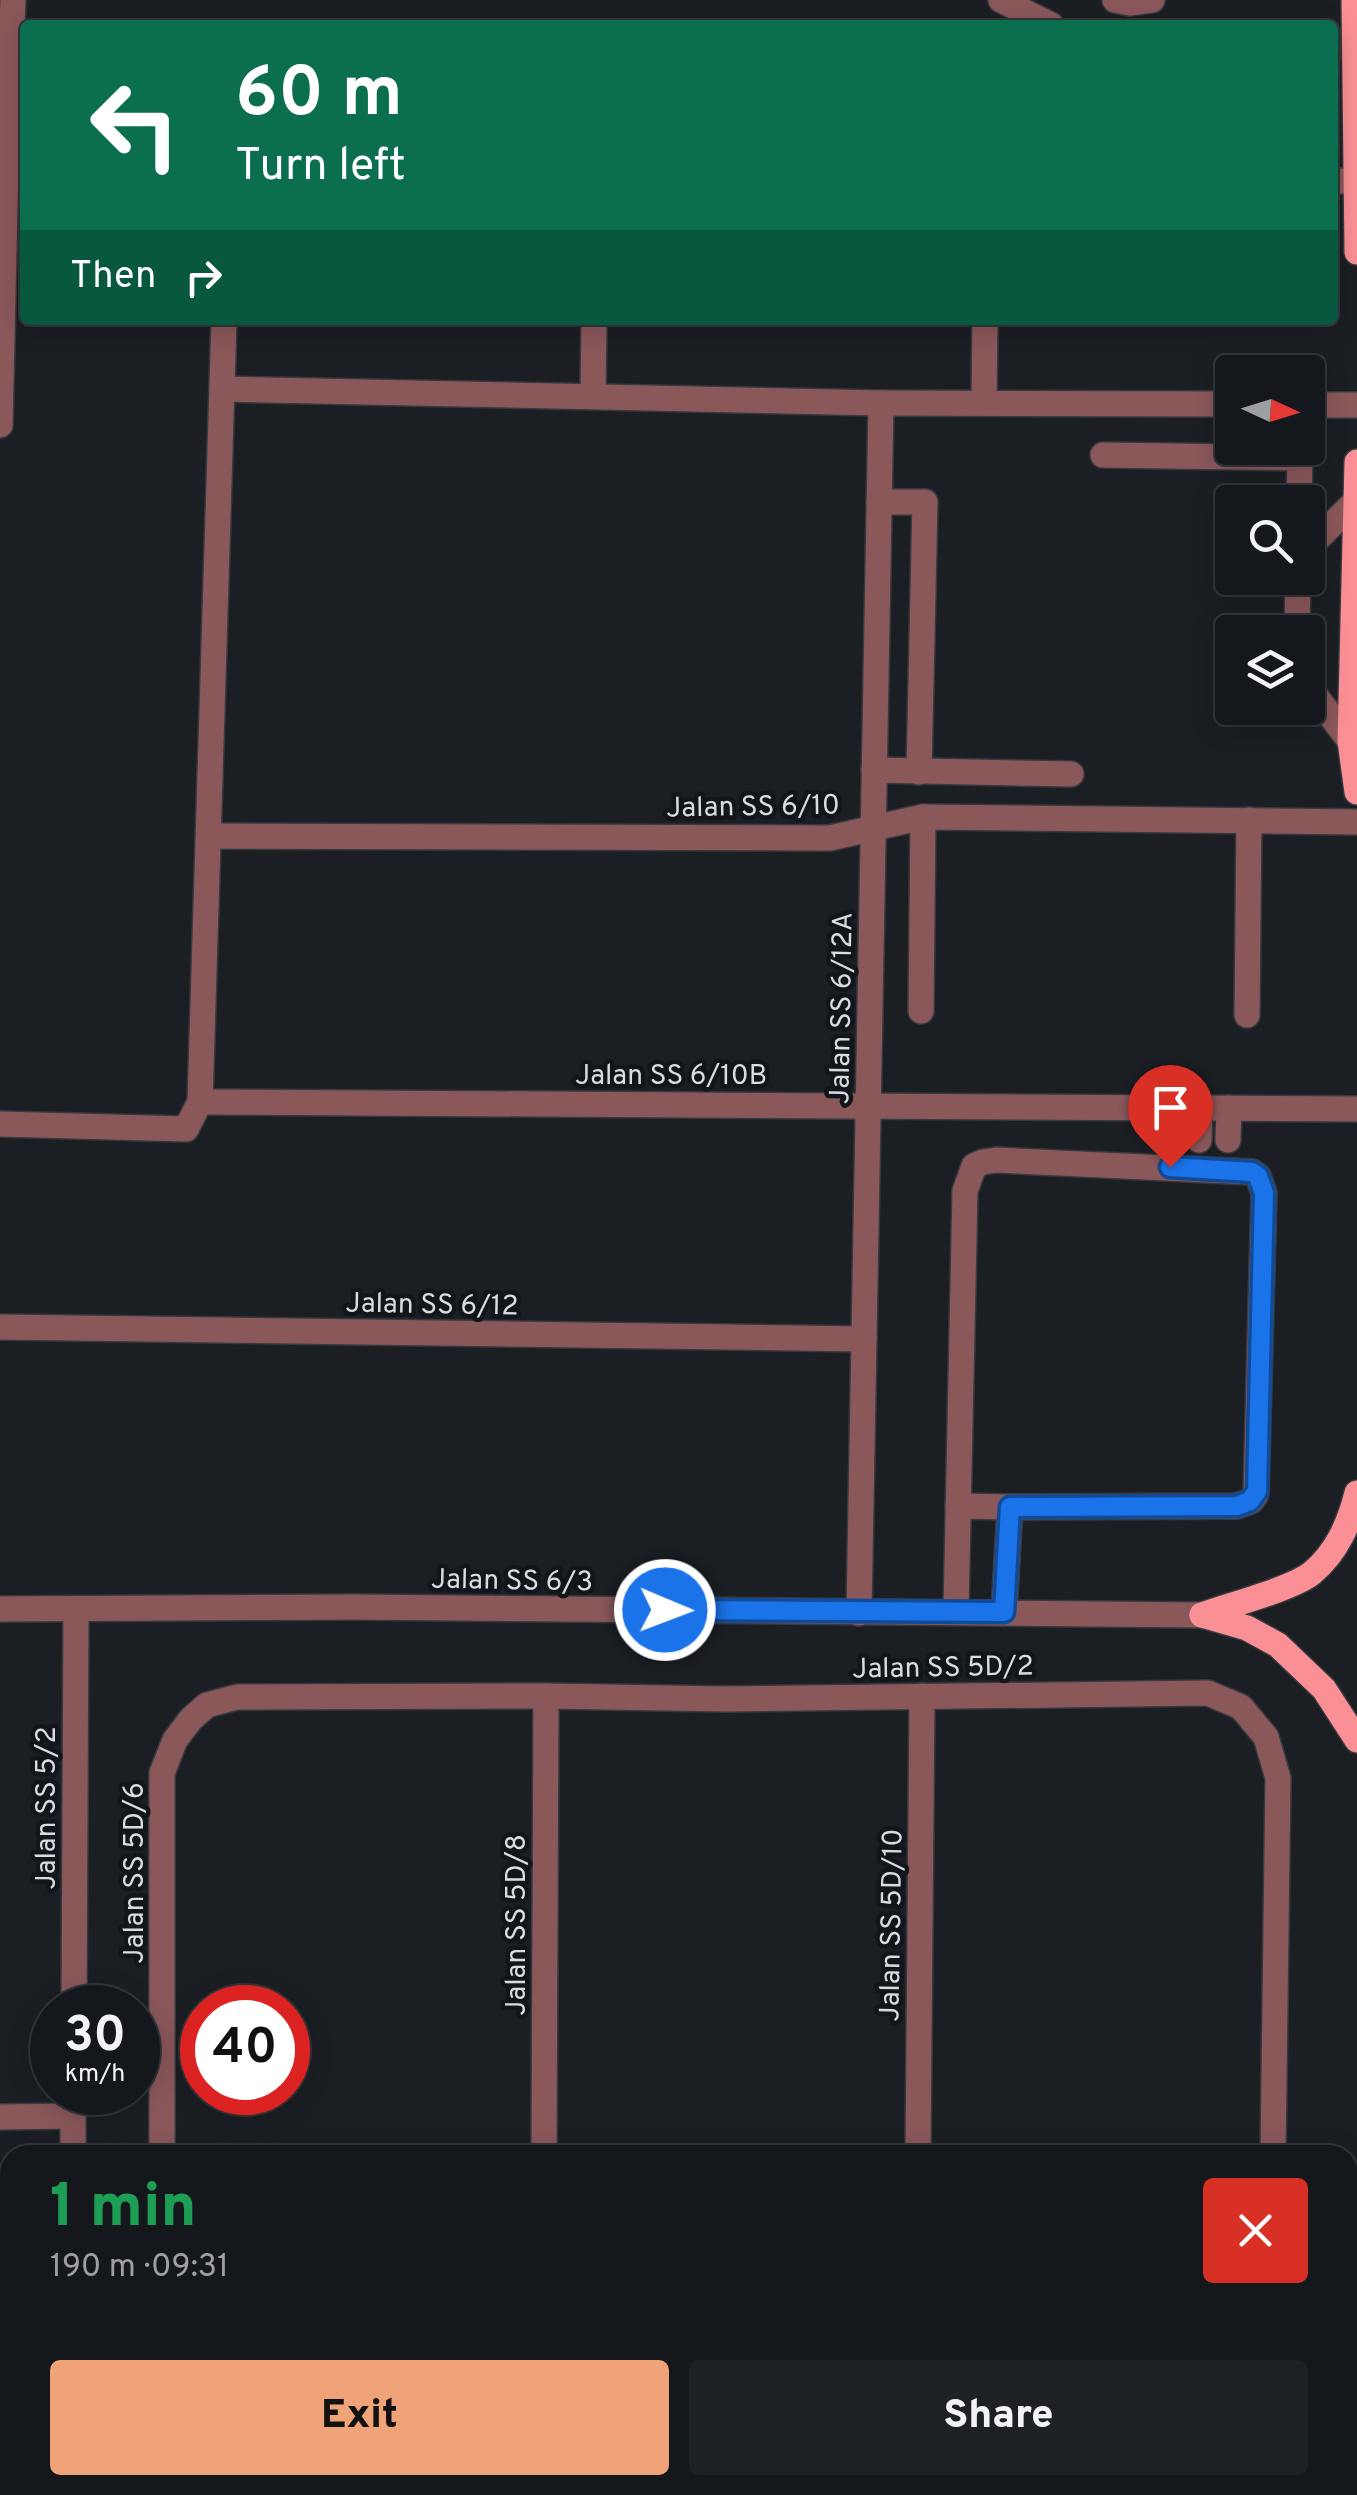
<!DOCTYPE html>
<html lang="en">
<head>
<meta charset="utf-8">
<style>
	:root { --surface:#14171b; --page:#1d2024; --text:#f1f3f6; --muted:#9d9fa3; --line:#33363a; --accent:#f0a278 }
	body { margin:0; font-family:Overpass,sans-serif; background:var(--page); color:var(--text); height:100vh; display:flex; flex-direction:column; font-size:38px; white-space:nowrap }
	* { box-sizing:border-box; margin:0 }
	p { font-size:32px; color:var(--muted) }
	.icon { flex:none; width:55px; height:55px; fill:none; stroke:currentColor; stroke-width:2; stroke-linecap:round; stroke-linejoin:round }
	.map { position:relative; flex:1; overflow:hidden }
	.sheet { position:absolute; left:0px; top:2145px; width:1358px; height:350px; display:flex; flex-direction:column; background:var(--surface); border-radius:30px 30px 0 0; box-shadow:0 5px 25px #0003,0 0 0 2px var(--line) }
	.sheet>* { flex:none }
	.top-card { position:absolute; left:20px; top:20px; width:1318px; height:305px; border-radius:10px; box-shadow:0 5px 25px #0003,0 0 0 2px var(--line); background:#0b6e4f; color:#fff; overflow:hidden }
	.needle { width:65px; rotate:94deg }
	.fabs { position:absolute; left:1215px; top:355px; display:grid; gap:20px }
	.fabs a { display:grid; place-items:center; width:110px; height:110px; border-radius:10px; background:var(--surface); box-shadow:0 5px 25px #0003,0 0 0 2px var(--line); font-size:50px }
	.speed { position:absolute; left:30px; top:1985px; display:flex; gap:20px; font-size:50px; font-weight:700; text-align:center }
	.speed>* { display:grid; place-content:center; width:130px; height:130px; border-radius:50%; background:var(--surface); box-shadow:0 5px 25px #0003,0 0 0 2px var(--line); line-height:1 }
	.speed small { font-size:25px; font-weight:400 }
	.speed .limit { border:15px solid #d22; background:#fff; color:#111 }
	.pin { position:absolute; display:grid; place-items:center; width:85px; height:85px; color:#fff; margin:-102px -42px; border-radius:50% 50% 50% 0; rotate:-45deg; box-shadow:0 0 10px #0007 }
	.pin .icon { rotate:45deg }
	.me { position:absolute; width:110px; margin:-55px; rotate:91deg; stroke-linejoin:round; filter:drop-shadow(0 0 8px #0008) }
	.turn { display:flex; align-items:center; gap:35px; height:210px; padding:0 50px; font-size:45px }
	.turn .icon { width:130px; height:130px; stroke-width:2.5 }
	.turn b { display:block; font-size:70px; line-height:85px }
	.then { display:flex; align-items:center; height:95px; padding:0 50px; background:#0003; gap:20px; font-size:38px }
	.round { display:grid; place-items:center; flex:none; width:105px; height:105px; border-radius:10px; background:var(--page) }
	.head { display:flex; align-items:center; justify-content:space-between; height:170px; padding:0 50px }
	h1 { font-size:60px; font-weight:800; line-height:75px; color:#1e9e55 }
	.primary-button { display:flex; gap:20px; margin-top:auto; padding:20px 50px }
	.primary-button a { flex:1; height:115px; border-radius:10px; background:var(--accent); color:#111; font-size:40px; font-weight:800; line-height:115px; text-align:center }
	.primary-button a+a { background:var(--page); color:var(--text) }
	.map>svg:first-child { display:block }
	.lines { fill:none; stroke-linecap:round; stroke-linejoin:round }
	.minor-tunnel { stroke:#383b40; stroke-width:25; stroke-dasharray:25 12; stroke-linecap:butt }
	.minor-casing { stroke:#36393e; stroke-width:28 }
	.major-casing { stroke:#36393e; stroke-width:28 }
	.minor { stroke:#8b585a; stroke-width:25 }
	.major { stroke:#fa9095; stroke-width:25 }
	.route-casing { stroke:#114b97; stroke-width:25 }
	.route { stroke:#1a73e8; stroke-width:18 }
	.labels { text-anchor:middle; stroke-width:9; stroke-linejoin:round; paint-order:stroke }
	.street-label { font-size:28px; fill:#d9dcdf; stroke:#12161b }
</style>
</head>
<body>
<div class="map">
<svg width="1357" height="2495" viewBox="0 0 1357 2495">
	<rect width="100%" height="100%" fill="#1b1f24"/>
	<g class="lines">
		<path class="minor-tunnel" d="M1332,51L1357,30"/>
		<defs>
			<g id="minor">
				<path d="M1001,0L1051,25"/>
				<path d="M1115,0L1130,3L1152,0"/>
				<path d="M1332,181H1356"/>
				<path d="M222,389L881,403L1232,404"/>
				<path d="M593,396L594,320"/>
				<path d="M984,403L985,320"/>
				<path d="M1308,405H1357"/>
				<path d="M0,425L6,164L13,0"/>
				<path d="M1103,455L1300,458L1299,502"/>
				<path d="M879,502H925L919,772"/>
				<path d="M1308,548L1356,501"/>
				<path d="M1297,632L1298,578"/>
				<path d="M1308,686L1350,741"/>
				<path d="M874,770L1071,774"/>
				<path d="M209,836L830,838L923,817L1357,822"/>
				<path d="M921,1011L923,817"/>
				<path d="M1247,1015L1249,820"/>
				<path d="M200,1102L1357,1109"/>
				<path d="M0,1124L186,1129L200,1102L224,320"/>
				<path d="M1199,1140L1200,1108"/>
				<path d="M1228,1140L1229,1108"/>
				<path d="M0,1327L864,1339"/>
				<path d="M958,1506L1010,1507"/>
				<path d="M0,1609L355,1607L1202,1615"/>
				<path d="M956,1612L965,1191L974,1166L983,1162L996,1160L1252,1172L1258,1176L1264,1193L1256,1494L1251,1501L1237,1506L1010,1507L1004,1612"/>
				<path d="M859,1613L881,403"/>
				<path d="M74,2008L76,1609"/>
				<path d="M0,2117L73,2116"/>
				<path d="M73,2155V2092"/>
				<path d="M162,2155V1773L175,1740L191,1719L207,1705L237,1697L546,1696L726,1699L1208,1693L1241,1707L1266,1737L1278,1778L1273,2155"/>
				<path d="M544,2155L546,1696"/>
				<path d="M918,2155L922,1696"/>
				<path d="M0,2450H10"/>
				<path d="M71,2495V2485"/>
				<path d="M163,2495V2485"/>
				<path d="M542,2495V2485"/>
				<path d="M914,2495V2485"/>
				<path d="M1268,2495V2485"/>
			</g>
			<g id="major">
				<path d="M1354,0L1357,252"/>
				<path d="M1357,462L1350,741L1357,792"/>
				<path d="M1202,1615C1229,1605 1292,1589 1312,1573C1337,1552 1349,1524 1357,1493"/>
				<path d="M1202,1615L1247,1628L1278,1645L1324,1689L1357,1740"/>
			</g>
		</defs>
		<use href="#minor" class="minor-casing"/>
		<use href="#major" class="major-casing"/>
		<use href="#minor" class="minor"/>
		<use href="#major" class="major"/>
	</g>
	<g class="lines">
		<defs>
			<path id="route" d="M665,1610L1004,1612L1010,1507L1237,1506L1250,1501L1257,1491L1264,1193L1258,1176L1252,1172L1170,1167"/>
		</defs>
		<use href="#route" class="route-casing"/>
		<use href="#route" class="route"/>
	</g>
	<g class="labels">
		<g class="street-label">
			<text transform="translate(753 805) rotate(-1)" y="10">Jalan SS 6/10</text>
			<text transform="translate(840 1008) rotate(-89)" y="10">Jalan SS 6/12A</text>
			<text x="671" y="1084">Jalan SS 6/10B</text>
			<text transform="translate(432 1303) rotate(1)" y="10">Jalan SS 6/12</text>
			<text transform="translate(512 1579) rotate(1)" y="10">Jalan SS 6/3</text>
			<text transform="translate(943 1666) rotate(-1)" y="10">Jalan SS 5D/2</text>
			<text transform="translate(45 1808) rotate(-90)" y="10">Jalan SS 5/2</text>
			<text transform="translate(133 1873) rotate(-90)" y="10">Jalan SS 5D/6</text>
			<text transform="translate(515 1925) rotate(-90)" y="10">Jalan SS 5D/8</text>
			<text transform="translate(890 1925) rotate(-89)" y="10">Jalan SS 5D/10</text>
		</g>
	</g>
</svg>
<div class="fabs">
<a><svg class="needle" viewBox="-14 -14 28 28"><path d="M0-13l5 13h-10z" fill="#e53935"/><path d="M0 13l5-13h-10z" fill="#9d9fa3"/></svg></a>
<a><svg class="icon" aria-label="search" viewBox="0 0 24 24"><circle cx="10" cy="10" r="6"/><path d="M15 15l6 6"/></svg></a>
<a><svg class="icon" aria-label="layers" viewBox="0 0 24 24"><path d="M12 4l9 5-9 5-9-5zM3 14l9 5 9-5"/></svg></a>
</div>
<div class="speed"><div>30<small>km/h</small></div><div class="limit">40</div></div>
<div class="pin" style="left:1170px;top:1167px;background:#d93025"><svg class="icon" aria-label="arrive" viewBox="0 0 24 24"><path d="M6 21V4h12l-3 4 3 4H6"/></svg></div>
<svg class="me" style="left:665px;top:1610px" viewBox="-20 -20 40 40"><circle r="17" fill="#1a73e8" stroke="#fff" stroke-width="3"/><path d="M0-11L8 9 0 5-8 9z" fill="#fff"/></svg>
<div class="top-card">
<div class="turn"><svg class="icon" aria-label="left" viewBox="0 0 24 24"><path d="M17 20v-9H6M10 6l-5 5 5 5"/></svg><div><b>60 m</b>Turn left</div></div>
<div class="then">Then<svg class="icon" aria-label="right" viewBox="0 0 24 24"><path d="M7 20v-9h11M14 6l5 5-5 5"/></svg></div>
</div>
<section class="sheet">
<div class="head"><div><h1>1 min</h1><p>190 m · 09:31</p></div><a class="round" style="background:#d93025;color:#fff"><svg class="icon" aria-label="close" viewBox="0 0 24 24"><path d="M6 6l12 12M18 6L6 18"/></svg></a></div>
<div class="primary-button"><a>Exit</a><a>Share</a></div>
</section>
</div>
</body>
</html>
